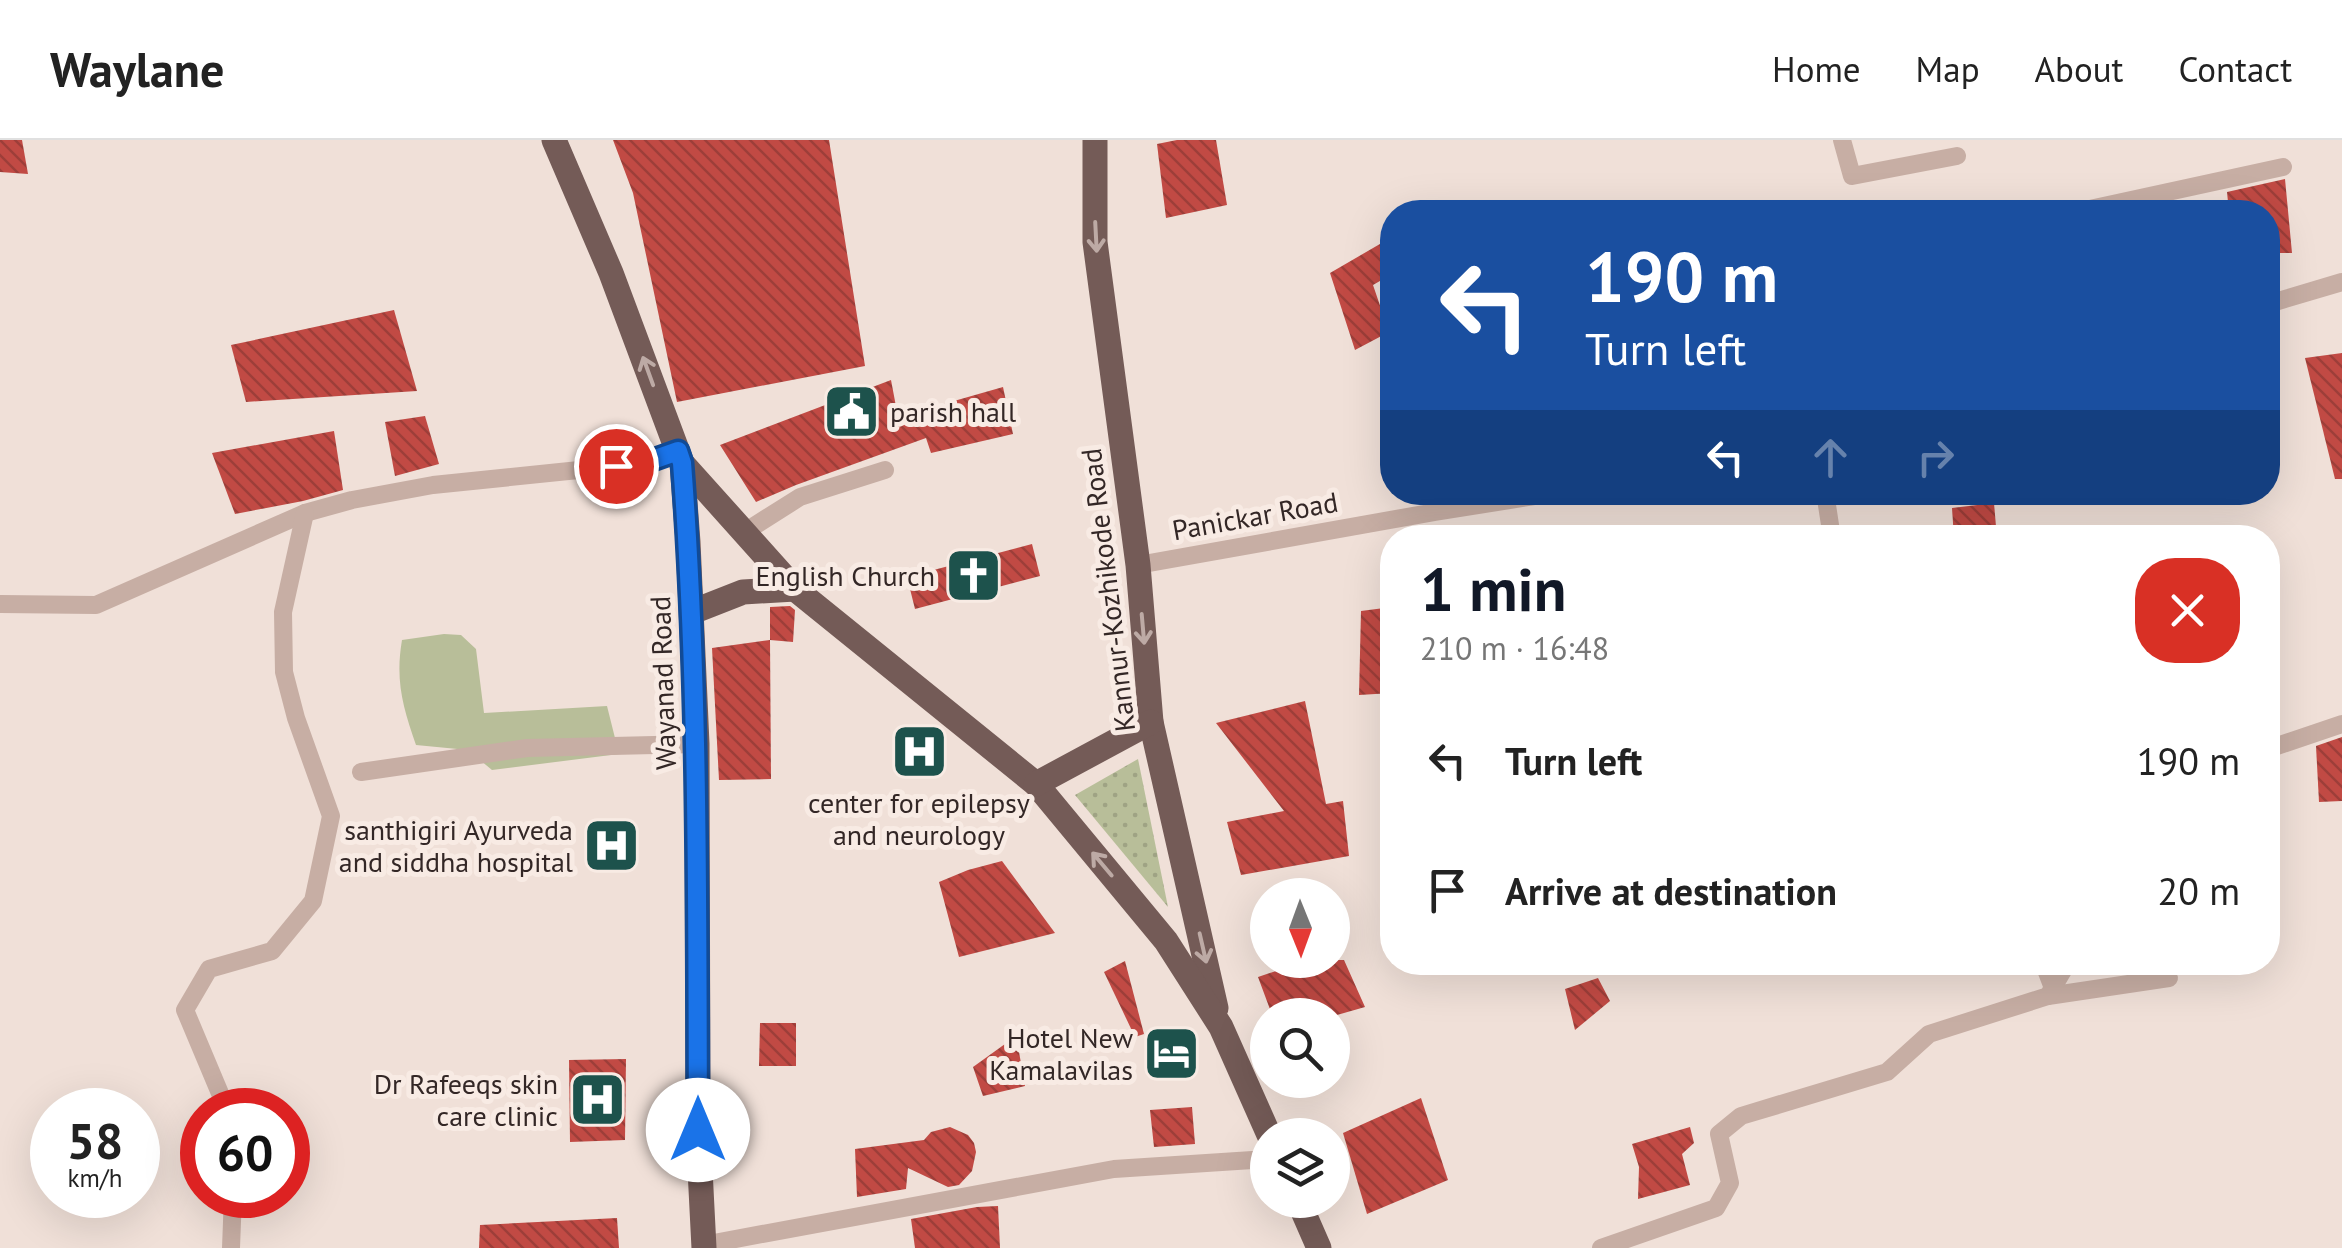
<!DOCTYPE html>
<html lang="en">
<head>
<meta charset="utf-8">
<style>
	:root { --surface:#fff; --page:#f6f6f6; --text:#222; --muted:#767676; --line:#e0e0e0; --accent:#111827 }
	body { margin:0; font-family:"PT Sans",sans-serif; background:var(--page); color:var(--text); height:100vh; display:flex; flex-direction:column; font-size:38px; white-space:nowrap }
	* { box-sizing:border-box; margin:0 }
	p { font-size:32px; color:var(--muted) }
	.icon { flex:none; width:55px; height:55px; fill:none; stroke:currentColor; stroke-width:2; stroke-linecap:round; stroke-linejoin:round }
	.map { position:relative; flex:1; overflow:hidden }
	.details { position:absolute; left:1380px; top:385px; width:900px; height:450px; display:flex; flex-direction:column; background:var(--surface); border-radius:40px; box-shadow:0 10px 40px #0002 }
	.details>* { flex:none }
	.top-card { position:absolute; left:1380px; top:60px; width:900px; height:305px; border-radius:40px; box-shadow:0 10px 40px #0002; background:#1a4fa0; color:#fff; overflow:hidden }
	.needle { width:65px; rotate:179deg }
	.buttons { position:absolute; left:1250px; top:738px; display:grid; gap:20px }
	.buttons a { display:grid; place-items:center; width:100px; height:100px; border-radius:50%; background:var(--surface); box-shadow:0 10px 40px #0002; font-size:50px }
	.speed { position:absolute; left:30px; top:948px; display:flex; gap:20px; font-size:50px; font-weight:700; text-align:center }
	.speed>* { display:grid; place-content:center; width:130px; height:130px; border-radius:50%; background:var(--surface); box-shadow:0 10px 40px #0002; line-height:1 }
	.speed small { font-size:25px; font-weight:400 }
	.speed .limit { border:15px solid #d22; background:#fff; color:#111 }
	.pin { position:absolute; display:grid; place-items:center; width:85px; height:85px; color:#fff; margin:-42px; border:5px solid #fff; border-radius:50%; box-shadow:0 2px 10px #0007 }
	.me { position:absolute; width:110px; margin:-55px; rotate:0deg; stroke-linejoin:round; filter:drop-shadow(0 0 8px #0008) }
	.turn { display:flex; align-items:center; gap:35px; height:210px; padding:0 40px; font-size:45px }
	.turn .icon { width:130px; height:130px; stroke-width:2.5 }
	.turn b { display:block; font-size:70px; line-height:85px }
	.lanes { display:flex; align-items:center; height:95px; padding:0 40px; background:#0003; justify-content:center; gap:50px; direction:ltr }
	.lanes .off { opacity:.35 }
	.round { display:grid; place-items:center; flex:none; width:105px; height:105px; border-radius:40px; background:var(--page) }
	.summary { display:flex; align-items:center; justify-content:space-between; height:170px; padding:0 40px }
	h1 { font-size:60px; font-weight:600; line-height:75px; color:var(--accent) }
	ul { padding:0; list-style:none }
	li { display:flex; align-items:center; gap:30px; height:130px; padding:0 40px }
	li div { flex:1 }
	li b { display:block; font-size:38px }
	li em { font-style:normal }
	header { display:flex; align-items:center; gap:60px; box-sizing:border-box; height:140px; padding:0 50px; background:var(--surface); border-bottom:2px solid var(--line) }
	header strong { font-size:48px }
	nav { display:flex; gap:55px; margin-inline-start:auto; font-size:35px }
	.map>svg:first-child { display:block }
	.grass { fill:url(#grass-dots) }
	.garden { fill:#b8be99 }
	.building { fill:url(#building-back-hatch) }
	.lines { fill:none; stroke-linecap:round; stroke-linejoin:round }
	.minor { stroke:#c7aea4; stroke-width:18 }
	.primary { stroke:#745b57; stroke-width:25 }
	.oneway { stroke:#bdaaa5 }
	.route-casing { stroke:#114b97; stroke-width:25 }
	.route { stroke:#1a73e8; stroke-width:18 }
	.labels { text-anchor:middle; stroke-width:10; stroke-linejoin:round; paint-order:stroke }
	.poi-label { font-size:28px; fill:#332726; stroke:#f8ebe4; text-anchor:end }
	.street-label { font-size:28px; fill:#332726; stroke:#f8ebe4 }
</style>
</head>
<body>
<header>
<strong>Waylane</strong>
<nav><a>Home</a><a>Map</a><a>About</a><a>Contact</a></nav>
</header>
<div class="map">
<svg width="2342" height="1108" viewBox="0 0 2342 1108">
	<defs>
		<pattern id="grass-dots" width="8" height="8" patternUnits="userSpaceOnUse" patternTransform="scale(2.5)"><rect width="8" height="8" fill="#b8be99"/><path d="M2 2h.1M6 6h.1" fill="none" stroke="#9fa384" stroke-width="1.8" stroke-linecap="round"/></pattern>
		<pattern id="building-back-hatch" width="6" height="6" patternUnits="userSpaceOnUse" patternTransform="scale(2.5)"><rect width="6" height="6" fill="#c14a44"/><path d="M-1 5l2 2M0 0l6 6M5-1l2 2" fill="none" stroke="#9d3e39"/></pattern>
	</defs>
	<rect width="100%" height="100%" fill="#f0e0d8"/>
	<path class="grass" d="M1138,619L1168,767L1075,655Z"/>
	<path class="garden" d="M444,494L461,495L476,509L484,573L607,566L619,614L492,630L468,610L416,605C403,567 395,541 402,500Z"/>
	<g class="building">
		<path d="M0,0H22L28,34L0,32Z"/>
		<path d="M613,0H829L865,226L677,262L633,53Z"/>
		<path d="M1177,0H1216L1227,65L1166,78L1157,4Z"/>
		<path d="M2285,39L2292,113H2268V72H2229L2227,52Z"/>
		<path d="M1392,97V134L1373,145L1389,192L1355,210L1330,133Z"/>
		<path d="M394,170L417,251L246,262L231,205Z"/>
		<path d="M2342,213V339H2335L2305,218Z"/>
		<path d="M891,240L898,277L1003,247L1013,294L931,313L926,298L796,345L756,362L720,305Z"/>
		<path d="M425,276L439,324L395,336L385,282Z"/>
		<path d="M334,291L343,350L303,361L235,374L212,313Z"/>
		<path d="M1994,363L1997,398H1954L1952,368Z"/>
		<path d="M1032,404L1040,436L915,469L907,437Z"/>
		<path d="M790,466L795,470L793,502L770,500V467Z"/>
		<path d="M1392,467V553L1359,555L1361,471Z"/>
		<path d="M770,500L771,639L719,640L712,508Z"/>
		<path d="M1305,561L1326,664L1343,661L1349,716L1241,735L1227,682L1284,671L1216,583Z"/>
		<path d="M2342,597V661L2319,662L2316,606Z"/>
		<path d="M1002,721L1055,793L959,817L939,742L968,730Z"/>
		<path d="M1309,820H1344L1365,867L1337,875H1290L1287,868L1271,872L1258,837Z"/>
		<path d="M1125,821L1144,894L1135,897L1104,832Z"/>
		<path d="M1598,838L1610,861L1575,890L1565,849Z"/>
		<path d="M760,883H796V926H759Z"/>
		<path d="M1005,904L1019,912L1025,946L983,956L973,927Z"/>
		<path d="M626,919L625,1000L570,1002L569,920Z"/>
		<path d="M1421,958L1448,1040L1367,1074L1343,993Z"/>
		<path d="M1192,967L1195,1004L1154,1007L1150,970Z"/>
		<path d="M950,987L968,995L974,1003L976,1012L972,1031L959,1045L948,1047L908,1028L906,1049L857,1057L855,1009L924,1000L931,992Z"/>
		<path d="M1690,987L1694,1003L1682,1014L1690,1045L1638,1059L1639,1027L1632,1004Z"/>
		<path d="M998,1066L1000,1108H915L911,1079L977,1067Z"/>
		<path d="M617,1078L619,1108H479L480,1085Z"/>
	</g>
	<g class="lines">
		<g class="minor">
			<path d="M1842,0L1852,36L1957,16"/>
			<path d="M2076,72L2283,27"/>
			<path d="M2268,164L2342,142"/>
			<path d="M1825,352L1832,398"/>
			<path d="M743,393L800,357L885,330"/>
			<path d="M1138,425L1435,372L1560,352"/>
			<path d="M0,464L96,465L305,373L352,360L433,345L647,323L678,311"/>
			<path d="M2268,609L2342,584"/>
			<path d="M361,632L527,608L697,604"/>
			<path d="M2043,822L2053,848"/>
			<path d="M2048,856L2169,838"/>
			<path d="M227,970L185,870L209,829L272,811L313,761L331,676L296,578L284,532L283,472L305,373"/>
			<path d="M703,1105L1114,1029L1268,1019"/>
			<path d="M231,1108L233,1055"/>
			<path d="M1601,1108L1716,1068L1730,1043L1719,994L1741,976L1887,932L1929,894L2048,856L2068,822"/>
		</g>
		<g class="primary">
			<path d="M554,0L611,133L682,323L688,402L697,604L698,990L704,1108"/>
			<path d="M1095,0V102L1138,425L1151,582L1216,868"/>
			<path d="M682,323L795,449L1036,644L1166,801L1221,887L1269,995"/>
			<path d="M692,472L743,452L795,449"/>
			<path d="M1036,644L1151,582"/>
			<path d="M1298,1060L1319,1108"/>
		</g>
	</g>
	<defs><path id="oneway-shaft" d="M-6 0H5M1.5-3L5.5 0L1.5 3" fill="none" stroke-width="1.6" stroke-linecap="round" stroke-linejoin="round" transform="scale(2.5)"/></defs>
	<g class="oneway">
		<use href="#oneway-shaft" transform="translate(1096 97) rotate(87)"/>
		<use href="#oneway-shaft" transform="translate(648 231) rotate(-110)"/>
		<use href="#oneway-shaft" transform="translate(1143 489) rotate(85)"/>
		<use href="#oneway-shaft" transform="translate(1102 724) rotate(-130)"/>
		<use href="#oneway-shaft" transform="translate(1203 808) rotate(77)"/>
	</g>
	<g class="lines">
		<defs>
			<path id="route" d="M616,326L647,322L678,311L682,323C699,545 697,767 698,990"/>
		</defs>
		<use href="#route" class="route-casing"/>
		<use href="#route" class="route"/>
	</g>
	<defs>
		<symbol id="civic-square" viewBox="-11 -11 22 22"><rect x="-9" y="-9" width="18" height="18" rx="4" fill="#1d524c" stroke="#f8ebe4"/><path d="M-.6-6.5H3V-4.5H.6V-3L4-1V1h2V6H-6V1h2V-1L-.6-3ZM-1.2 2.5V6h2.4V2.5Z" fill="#fff"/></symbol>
		<symbol id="church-square" viewBox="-11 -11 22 22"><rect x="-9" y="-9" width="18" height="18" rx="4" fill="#1d524c" stroke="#f8ebe4"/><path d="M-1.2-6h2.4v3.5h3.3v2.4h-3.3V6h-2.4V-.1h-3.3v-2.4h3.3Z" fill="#fff"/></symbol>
		<symbol id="hospital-square" viewBox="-11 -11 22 22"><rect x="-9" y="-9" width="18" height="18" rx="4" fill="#1d524c" stroke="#f8ebe4"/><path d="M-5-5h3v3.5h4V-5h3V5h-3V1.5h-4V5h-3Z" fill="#fff"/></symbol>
		<symbol id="hotel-square" viewBox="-11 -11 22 22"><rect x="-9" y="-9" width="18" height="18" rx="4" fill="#1d524c" stroke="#f8ebe4"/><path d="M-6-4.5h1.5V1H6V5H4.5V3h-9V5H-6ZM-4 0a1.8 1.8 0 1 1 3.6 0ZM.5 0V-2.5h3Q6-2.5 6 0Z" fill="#fff"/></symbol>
	</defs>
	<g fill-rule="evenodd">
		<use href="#civic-square" x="820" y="240" width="63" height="63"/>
		<use href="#church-square" x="942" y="404" width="63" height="63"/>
		<use href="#hospital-square" x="888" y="580" width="63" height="63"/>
		<use href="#hospital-square" x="580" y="674" width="63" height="63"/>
		<use href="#hotel-square" x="1140" y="882" width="63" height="63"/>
		<use href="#hospital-square" x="566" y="928" width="63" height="63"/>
	</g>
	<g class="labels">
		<g class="poi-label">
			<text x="890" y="282" text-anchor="start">parish hall</text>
			<text x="935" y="446">English Church</text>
			<text x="919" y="673" text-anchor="middle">center for epilepsy<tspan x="919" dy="32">and neurology</tspan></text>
			<text x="573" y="700">santhigiri Ayurveda<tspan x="573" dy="32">and siddha hospital</tspan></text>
			<text x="1133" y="908">Hotel New<tspan x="1133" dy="32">Kamalavilas</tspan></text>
			<text x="558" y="954">Dr Rafeeqs skin<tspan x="558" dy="32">care clinic</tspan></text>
		</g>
		<g class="street-label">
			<text transform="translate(1255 376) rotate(-10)" y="10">Panickar Road</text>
			<text transform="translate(1108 450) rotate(-97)" y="10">Kannur-Kozhikode Road</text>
			<text transform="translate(663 543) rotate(-92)" y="10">Wayanad Road</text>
		</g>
	</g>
</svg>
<div class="buttons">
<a><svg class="needle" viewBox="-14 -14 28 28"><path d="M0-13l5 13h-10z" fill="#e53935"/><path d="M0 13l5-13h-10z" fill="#767676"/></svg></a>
<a><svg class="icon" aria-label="search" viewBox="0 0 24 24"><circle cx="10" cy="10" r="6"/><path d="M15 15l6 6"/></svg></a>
<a><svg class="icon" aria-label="layers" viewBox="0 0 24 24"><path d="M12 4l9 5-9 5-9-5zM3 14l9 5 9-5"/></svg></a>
</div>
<div class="speed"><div>58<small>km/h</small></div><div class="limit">60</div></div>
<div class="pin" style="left:616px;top:326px;background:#d93025"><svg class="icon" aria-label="arrive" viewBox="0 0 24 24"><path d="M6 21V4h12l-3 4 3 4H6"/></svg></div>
<svg class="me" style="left:698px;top:990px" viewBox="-20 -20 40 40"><circle r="19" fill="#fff"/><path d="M0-13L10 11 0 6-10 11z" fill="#1a73e8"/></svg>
<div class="top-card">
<div class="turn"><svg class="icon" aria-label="left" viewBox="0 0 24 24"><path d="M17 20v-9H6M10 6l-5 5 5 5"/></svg><div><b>190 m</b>Turn left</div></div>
<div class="lanes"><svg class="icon" aria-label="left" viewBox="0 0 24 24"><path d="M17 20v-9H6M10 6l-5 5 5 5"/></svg><svg class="icon off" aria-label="ahead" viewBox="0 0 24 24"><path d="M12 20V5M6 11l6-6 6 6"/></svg><svg class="icon off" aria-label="right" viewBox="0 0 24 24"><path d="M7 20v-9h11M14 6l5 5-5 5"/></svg></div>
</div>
<section class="details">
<div class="summary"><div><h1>1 min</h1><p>210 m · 16:48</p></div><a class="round" style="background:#d93025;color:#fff"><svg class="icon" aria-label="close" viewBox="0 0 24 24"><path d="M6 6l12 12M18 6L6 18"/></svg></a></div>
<ul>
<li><svg class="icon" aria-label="left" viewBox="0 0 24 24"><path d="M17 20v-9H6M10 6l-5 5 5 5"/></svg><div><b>Turn left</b></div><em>190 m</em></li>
<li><svg class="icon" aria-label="arrive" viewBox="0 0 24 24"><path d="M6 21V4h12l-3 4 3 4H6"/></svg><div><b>Arrive at destination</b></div><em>20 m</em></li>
</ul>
</section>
</div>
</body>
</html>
